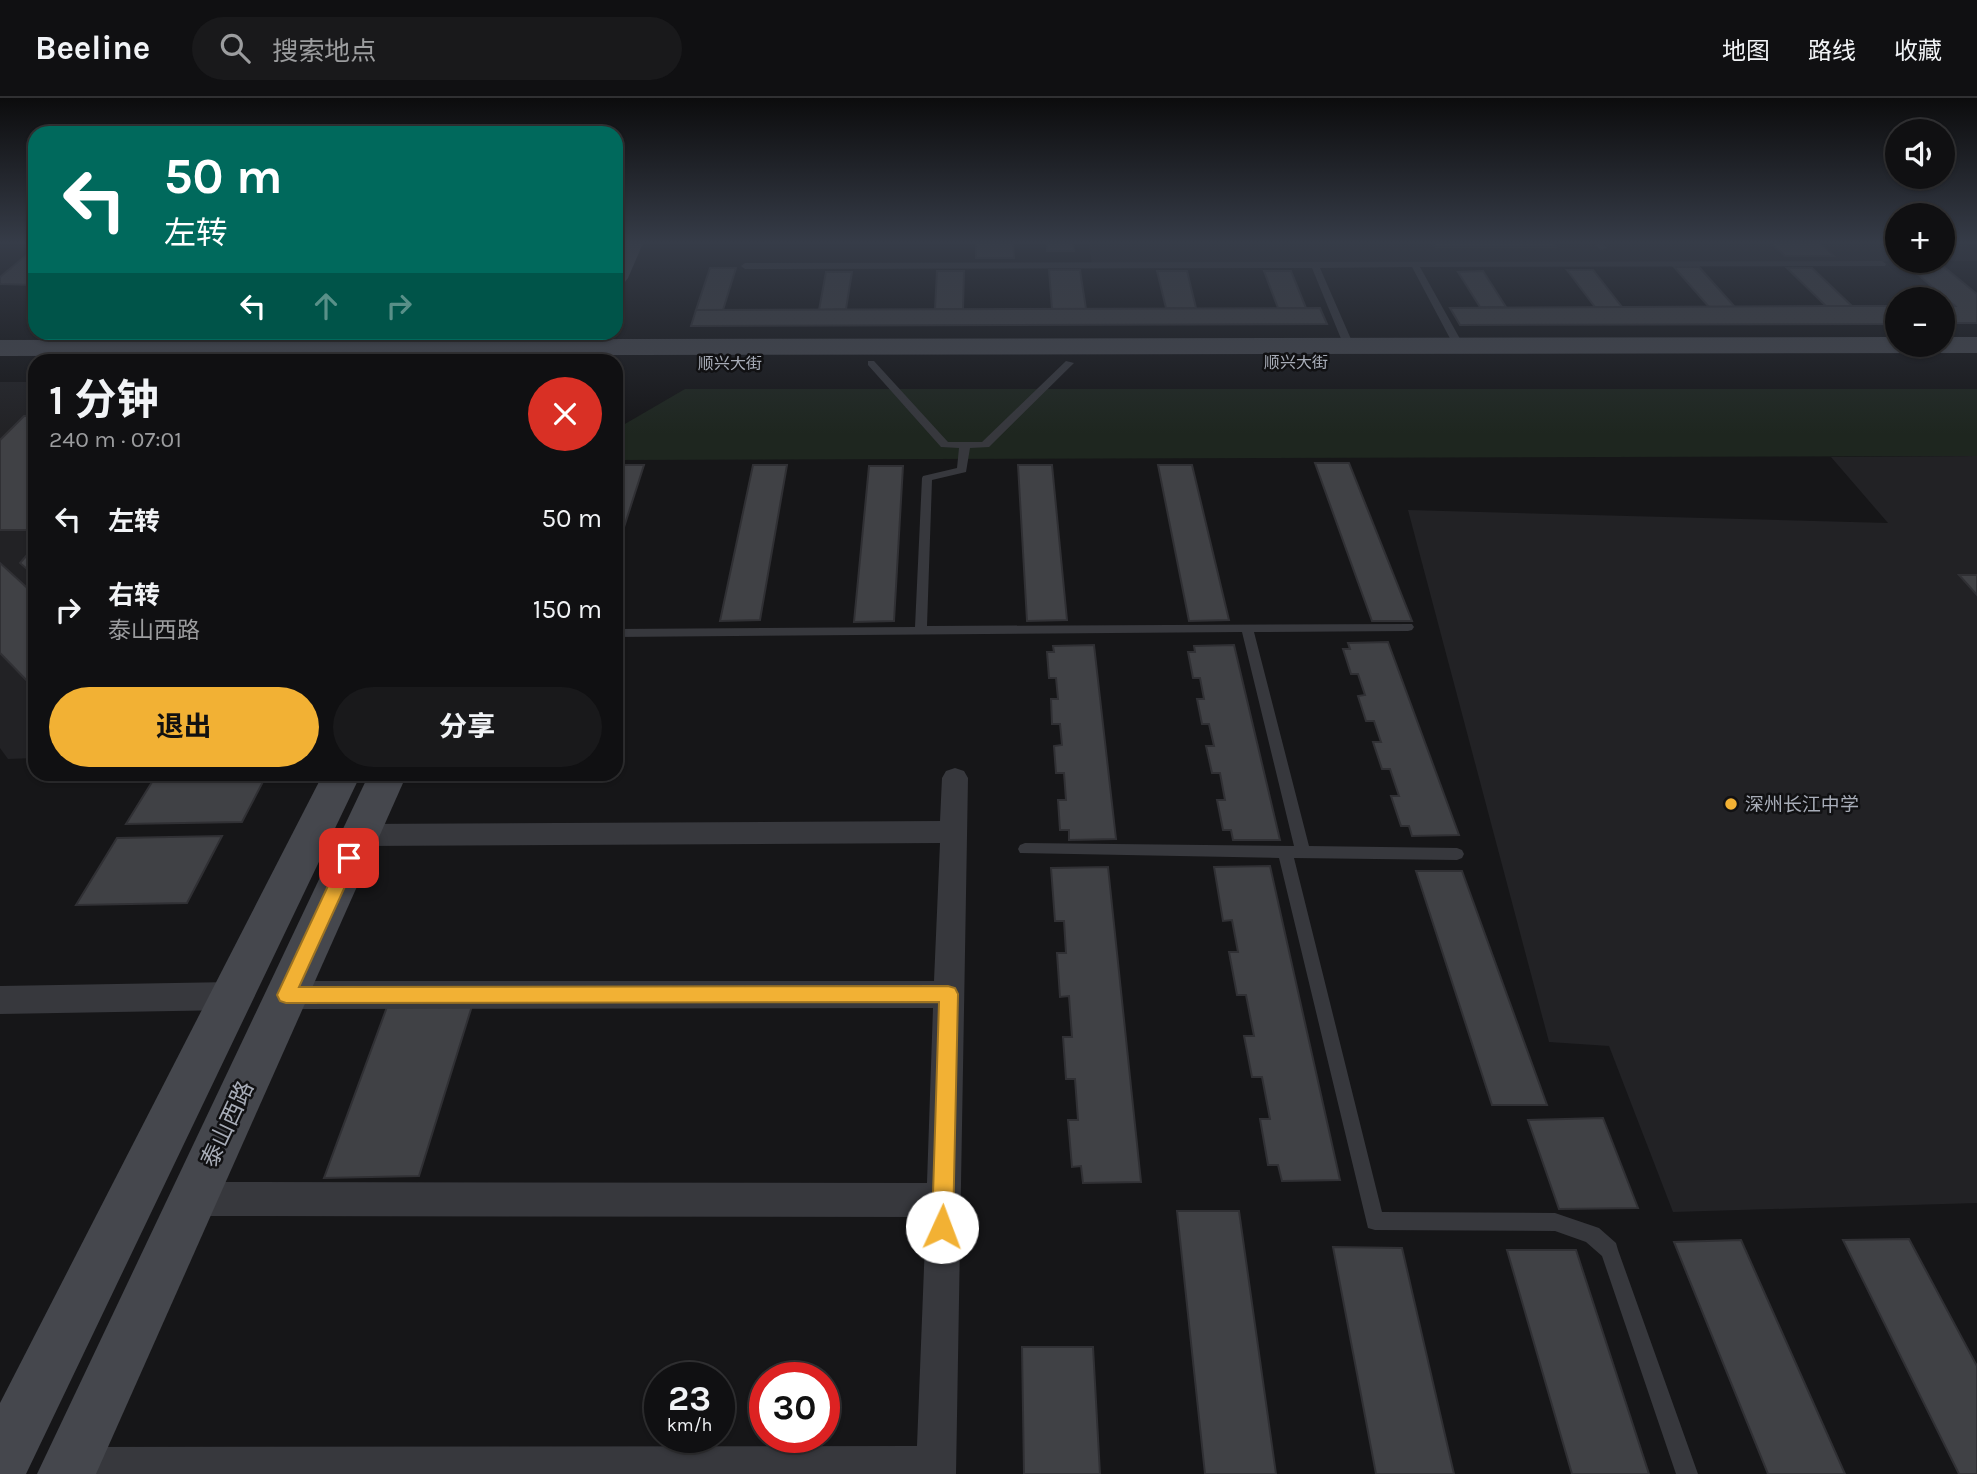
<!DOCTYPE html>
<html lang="zh">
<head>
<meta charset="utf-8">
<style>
	:root { --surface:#101012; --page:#19191b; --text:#f1f3f6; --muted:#9c9d9f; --line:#303032; --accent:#f2b134 }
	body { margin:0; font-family:Karla,"Noto Sans SC",sans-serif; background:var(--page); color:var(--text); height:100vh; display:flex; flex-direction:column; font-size:26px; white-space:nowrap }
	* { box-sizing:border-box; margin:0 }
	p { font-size:23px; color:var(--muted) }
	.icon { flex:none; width:38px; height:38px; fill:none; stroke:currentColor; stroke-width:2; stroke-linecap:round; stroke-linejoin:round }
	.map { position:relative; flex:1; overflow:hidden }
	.sheet { position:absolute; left:28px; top:256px; width:595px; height:427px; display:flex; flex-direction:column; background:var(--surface); border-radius:21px; box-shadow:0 2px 5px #0004,0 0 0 2px var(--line) }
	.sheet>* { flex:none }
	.hud { position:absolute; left:28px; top:28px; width:595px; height:214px; border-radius:21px; box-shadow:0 2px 5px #0004,0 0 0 2px var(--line); background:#00695c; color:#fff; overflow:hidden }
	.controls { position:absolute; left:1885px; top:21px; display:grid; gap:14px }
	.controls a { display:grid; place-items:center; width:70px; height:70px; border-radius:50%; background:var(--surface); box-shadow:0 2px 5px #0004,0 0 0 2px var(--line); font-size:35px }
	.speed { position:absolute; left:644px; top:1264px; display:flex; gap:14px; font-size:35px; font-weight:700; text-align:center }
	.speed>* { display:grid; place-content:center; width:91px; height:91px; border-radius:50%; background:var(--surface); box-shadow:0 2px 5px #0004,0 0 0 2px var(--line); line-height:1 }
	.speed small { font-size:18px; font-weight:400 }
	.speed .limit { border:10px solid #d22; background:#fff; color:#111 }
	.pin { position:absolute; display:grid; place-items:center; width:60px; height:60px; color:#fff; margin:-30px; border-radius:14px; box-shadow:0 4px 10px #0006 }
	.me { position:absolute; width:77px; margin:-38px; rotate:2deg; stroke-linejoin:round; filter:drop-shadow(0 0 5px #0008) }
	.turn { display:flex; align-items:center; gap:24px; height:147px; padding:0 21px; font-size:32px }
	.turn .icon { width:91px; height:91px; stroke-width:2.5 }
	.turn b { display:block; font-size:49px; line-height:60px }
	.lanes { display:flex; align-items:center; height:66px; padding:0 21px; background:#0003; justify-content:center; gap:35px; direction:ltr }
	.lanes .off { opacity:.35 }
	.round { display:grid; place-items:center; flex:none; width:74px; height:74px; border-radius:37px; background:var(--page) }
	.headline { display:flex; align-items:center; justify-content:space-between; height:119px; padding:0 21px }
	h1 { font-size:42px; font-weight:700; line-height:52px }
	.action { display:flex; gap:14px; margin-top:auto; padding:14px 21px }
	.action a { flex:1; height:80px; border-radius:42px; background:var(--accent); color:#111; font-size:28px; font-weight:700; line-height:80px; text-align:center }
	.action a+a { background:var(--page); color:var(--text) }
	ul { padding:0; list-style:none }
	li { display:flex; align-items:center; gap:21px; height:91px; padding:0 21px }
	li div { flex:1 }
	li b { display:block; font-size:26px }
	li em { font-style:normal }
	header { display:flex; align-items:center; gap:42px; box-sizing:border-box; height:98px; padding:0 35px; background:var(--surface); border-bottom:2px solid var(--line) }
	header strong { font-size:33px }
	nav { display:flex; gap:38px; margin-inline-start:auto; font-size:24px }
	.search { width:490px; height:63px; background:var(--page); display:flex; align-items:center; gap:18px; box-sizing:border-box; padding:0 24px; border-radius:38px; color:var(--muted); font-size:26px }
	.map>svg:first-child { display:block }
	.built { fill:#222225 }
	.green { fill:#1e261f }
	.building { fill:#404145; stroke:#303034; stroke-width:2 }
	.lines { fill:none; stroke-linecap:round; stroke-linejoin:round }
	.lane { fill:#37383d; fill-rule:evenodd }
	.street { fill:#37383d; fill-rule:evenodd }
	.secondary { fill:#45474d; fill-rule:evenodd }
	.route { fill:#f2b134; stroke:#9d7322; stroke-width:2 }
	.poi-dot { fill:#f2b134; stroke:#111113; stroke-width:2.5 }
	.labels { text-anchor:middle; stroke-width:5; stroke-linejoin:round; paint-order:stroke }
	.far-street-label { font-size:16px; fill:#a8adb8; stroke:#111113 }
	.poi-label { font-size:19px; fill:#a8adb8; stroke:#111113; text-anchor:start }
	.near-street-label { font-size:23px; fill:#a8adb8; stroke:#111113 }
</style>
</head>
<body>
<header>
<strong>Beeline</strong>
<div class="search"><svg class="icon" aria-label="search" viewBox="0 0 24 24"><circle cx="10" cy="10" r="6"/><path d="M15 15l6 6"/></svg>搜索地点</div>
<nav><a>地图</a><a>路线</a><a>收藏</a></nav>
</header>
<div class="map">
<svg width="1977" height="1376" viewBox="0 0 1977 1376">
	<rect width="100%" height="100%" fill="#161618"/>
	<g class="built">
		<path d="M1088,143H1897V163H1942L1943,143H1961L1977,156V163L1092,166Z"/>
		<path d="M0,284H35V660L8,661L0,650Z"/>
		<path d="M1977,358V1105L1673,1114L1609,948L1549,944L1408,412L1888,425L1831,359Z"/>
	</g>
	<path class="green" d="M685,291H1977V358L616,362L618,330Z"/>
	<g class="building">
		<path d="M976,143H1013L1014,160H976Z"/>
		<path d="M1047,143H1073L1074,153H1047Z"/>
		<path d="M1432,143H1552L1556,149H1436Z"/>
		<path d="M1769,143H1818L1834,158H1785Z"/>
		<path d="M35,150V187L0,186V179Z"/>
		<path d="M1674,169H1699L1735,209H1709Z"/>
		<path d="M1909,169H1944L1977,196V225H1942V208H1955Z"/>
		<path d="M710,170H736L723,212H696Z"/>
		<path d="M1787,170H1812L1852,208H1826Z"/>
		<path d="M1049,172H1080L1086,211H1052Z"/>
		<path d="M1567,172H1593L1622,209H1595Z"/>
		<path d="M937,173H964L963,211H935Z"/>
		<path d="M1157,173H1187L1196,210H1166Z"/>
		<path d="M1264,173H1291L1306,210H1278Z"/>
		<path d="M1483,173L1506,209H1480L1458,174Z"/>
		<path d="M826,174H852L846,211L819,212Z"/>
		<path d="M1826,208H1897V226L1460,227L1450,210Z"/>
		<path d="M1320,210L1327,226L691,228L696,212Z"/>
		<path d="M24,318H35V432H0V342Z"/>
		<path d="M1315,365H1349L1412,523H1372Z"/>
		<path d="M616,367H644L616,454Z"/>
		<path d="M753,367H787L760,522L720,523Z"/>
		<path d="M1018,367H1052L1067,522L1027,523Z"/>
		<path d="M1158,367H1192L1229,522L1189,523Z"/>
		<path d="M869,368H903L894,523L854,524Z"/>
		<path d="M35,448V478L20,465Z"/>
		<path d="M0,465L35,497V591L0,555Z"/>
		<path d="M1959,477H1977V497Z"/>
		<path d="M1388,544L1459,737L1412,738L1409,728H1401L1391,698H1399L1390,671H1382L1373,644H1381L1374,623H1366L1358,598L1365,597L1358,576H1351L1343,551H1350L1348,545Z"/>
		<path d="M1094,547L1116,741L1069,742V732H1060L1058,702H1066L1064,675H1056L1054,648L1062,647L1060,626H1052L1051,601H1058L1056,580H1049L1047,554H1054L1053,548Z"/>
		<path d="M1234,547L1280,742H1233L1231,732H1223L1217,702H1225L1220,675H1212L1206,648H1214L1209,626H1202L1197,601H1204L1200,580H1193L1188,554H1195L1194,548Z"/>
		<path d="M157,676H267L242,724L126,726Z"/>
		<path d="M222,738L187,805L76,807L117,740Z"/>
		<path d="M1270,768L1340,1082L1282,1083L1278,1067H1268L1260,1021H1270L1262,979H1252L1244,938H1254L1246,897H1237L1229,854H1238L1232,822L1223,823L1214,769Z"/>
		<path d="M1108,769L1141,1084L1083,1085L1081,1068L1072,1069L1068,1022H1078L1075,981H1066L1063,939H1072L1069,898L1060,899L1057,855H1066L1064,823H1055L1051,770Z"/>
		<path d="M1416,773H1462L1547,1007H1492Z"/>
		<path d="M472,908L419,1078L324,1080L387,909Z"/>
		<path d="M1603,1020L1638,1110L1559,1111L1528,1022Z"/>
		<path d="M1177,1113H1239L1276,1376H1205Z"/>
		<path d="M1909,1141L1977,1268V1376H1959L1843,1142Z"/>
		<path d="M1741,1142L1845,1376H1768L1674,1144Z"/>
		<path d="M1333,1149L1402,1150L1454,1376H1376Z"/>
		<path d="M1507,1152H1576L1649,1376H1572Z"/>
		<path d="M1022,1249H1093L1100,1376H1024Z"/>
	</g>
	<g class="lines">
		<g class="lane">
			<path d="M1593,143H1601L1607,150L1600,152Z"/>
			<path d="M1882,163L1886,166L1885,168L1420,169L1464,248L1459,251L1454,248L1412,169L1320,170L1354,248L1349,251L1344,248L1312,170L745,171L741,168L745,165Z"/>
			<path d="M868,263H874L948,344H982L1066,263L1074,265L989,349L970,350L966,374L932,382L927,528L1412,526L1414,529L1412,532L1408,533L1254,534L1309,748L1457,750L1462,752L1464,756L1462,760L1457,762L1294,760L1382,1114L1555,1115L1599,1130L1616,1145L1618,1152L1698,1376H1676L1602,1158L1586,1144L1555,1133L1375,1132L1368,1130L1279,760L1020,755L1018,751L1020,747L1025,745L1294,748L1242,534L616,539V531L915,529L922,380L923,378L957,370L959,350L941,349L868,267Z"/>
		</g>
		<g class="street">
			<path d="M955,670L964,673L968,680L956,1376H52L49,1369L55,1355L69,1349L917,1348L926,1119L193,1118L181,1113L176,1101L181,1089L193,1084L927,1085L933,910L287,911L276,907L272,897L276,887L287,883H934L940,745L360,748L350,745L346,737L350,729L360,726L940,723L942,680L946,673Z"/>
			<path d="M232,884L243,888L247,898L243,908L232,912L0,916V888Z"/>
		</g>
		<g class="secondary">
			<path d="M622,143H644L628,180L624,185L616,187V155Z"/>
			<path d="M1897,239V247H1942V239H1977V255L0,258V242Z"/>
			<path d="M323,676H361L26,1376H0V1305Z"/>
			<path d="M369,676H407L96,1376H37Z"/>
		</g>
	</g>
	<linearGradient id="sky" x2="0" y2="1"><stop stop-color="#0c0c0d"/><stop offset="0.43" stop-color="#363c48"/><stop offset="1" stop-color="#363c48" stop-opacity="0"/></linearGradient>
	<rect width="1977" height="336" fill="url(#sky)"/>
	<path class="route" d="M349,753L355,755L358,760L299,889L948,888L955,890L958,896L953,1129L950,1136L942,1139L935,1136L932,1129L939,904L286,905L280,903L277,897L341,760L344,755Z"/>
	<circle class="poi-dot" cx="1731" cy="706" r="7"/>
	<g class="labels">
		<g class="far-street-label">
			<text x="1296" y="270">顺兴大街</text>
			<text x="730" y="271">顺兴大街</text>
		</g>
		<g class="poi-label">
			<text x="1745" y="713">深州长江中学</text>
		</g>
		<g class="near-street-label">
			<text transform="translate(227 1026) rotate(-65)" y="8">泰山西路</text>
		</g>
	</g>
</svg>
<div class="controls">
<a><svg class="icon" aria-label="sound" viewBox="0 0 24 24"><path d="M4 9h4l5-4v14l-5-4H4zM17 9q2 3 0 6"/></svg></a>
<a>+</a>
<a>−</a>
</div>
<div class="speed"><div>23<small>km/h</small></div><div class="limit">30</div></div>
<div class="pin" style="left:349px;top:760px;background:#d93025"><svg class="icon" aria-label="arrive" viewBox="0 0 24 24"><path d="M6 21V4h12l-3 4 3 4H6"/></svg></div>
<svg class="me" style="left:942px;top:1129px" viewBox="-20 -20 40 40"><circle r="19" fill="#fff"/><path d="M0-13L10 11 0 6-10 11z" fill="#f2b134"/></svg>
<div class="hud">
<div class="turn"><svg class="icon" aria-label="left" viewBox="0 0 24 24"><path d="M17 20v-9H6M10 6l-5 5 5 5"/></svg><div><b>50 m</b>左转</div></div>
<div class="lanes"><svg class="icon" aria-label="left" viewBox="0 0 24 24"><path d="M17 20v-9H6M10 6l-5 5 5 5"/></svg><svg class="icon off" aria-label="ahead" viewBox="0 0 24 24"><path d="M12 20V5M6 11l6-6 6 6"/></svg><svg class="icon off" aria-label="right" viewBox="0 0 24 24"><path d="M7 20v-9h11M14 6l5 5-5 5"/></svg></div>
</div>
<section class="sheet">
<div class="headline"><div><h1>1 分钟</h1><p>240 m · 07:01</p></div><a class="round" style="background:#d93025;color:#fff"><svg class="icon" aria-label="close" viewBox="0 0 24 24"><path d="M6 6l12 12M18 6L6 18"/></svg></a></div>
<ul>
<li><svg class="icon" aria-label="left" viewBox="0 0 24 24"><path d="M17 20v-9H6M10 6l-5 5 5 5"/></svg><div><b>左转</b></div><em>50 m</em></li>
<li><svg class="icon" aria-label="right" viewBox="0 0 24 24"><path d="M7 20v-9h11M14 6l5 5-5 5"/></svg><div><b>右转</b><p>泰山西路</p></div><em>150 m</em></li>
</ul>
<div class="action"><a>退出</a><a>分享</a></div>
</section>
</div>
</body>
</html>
